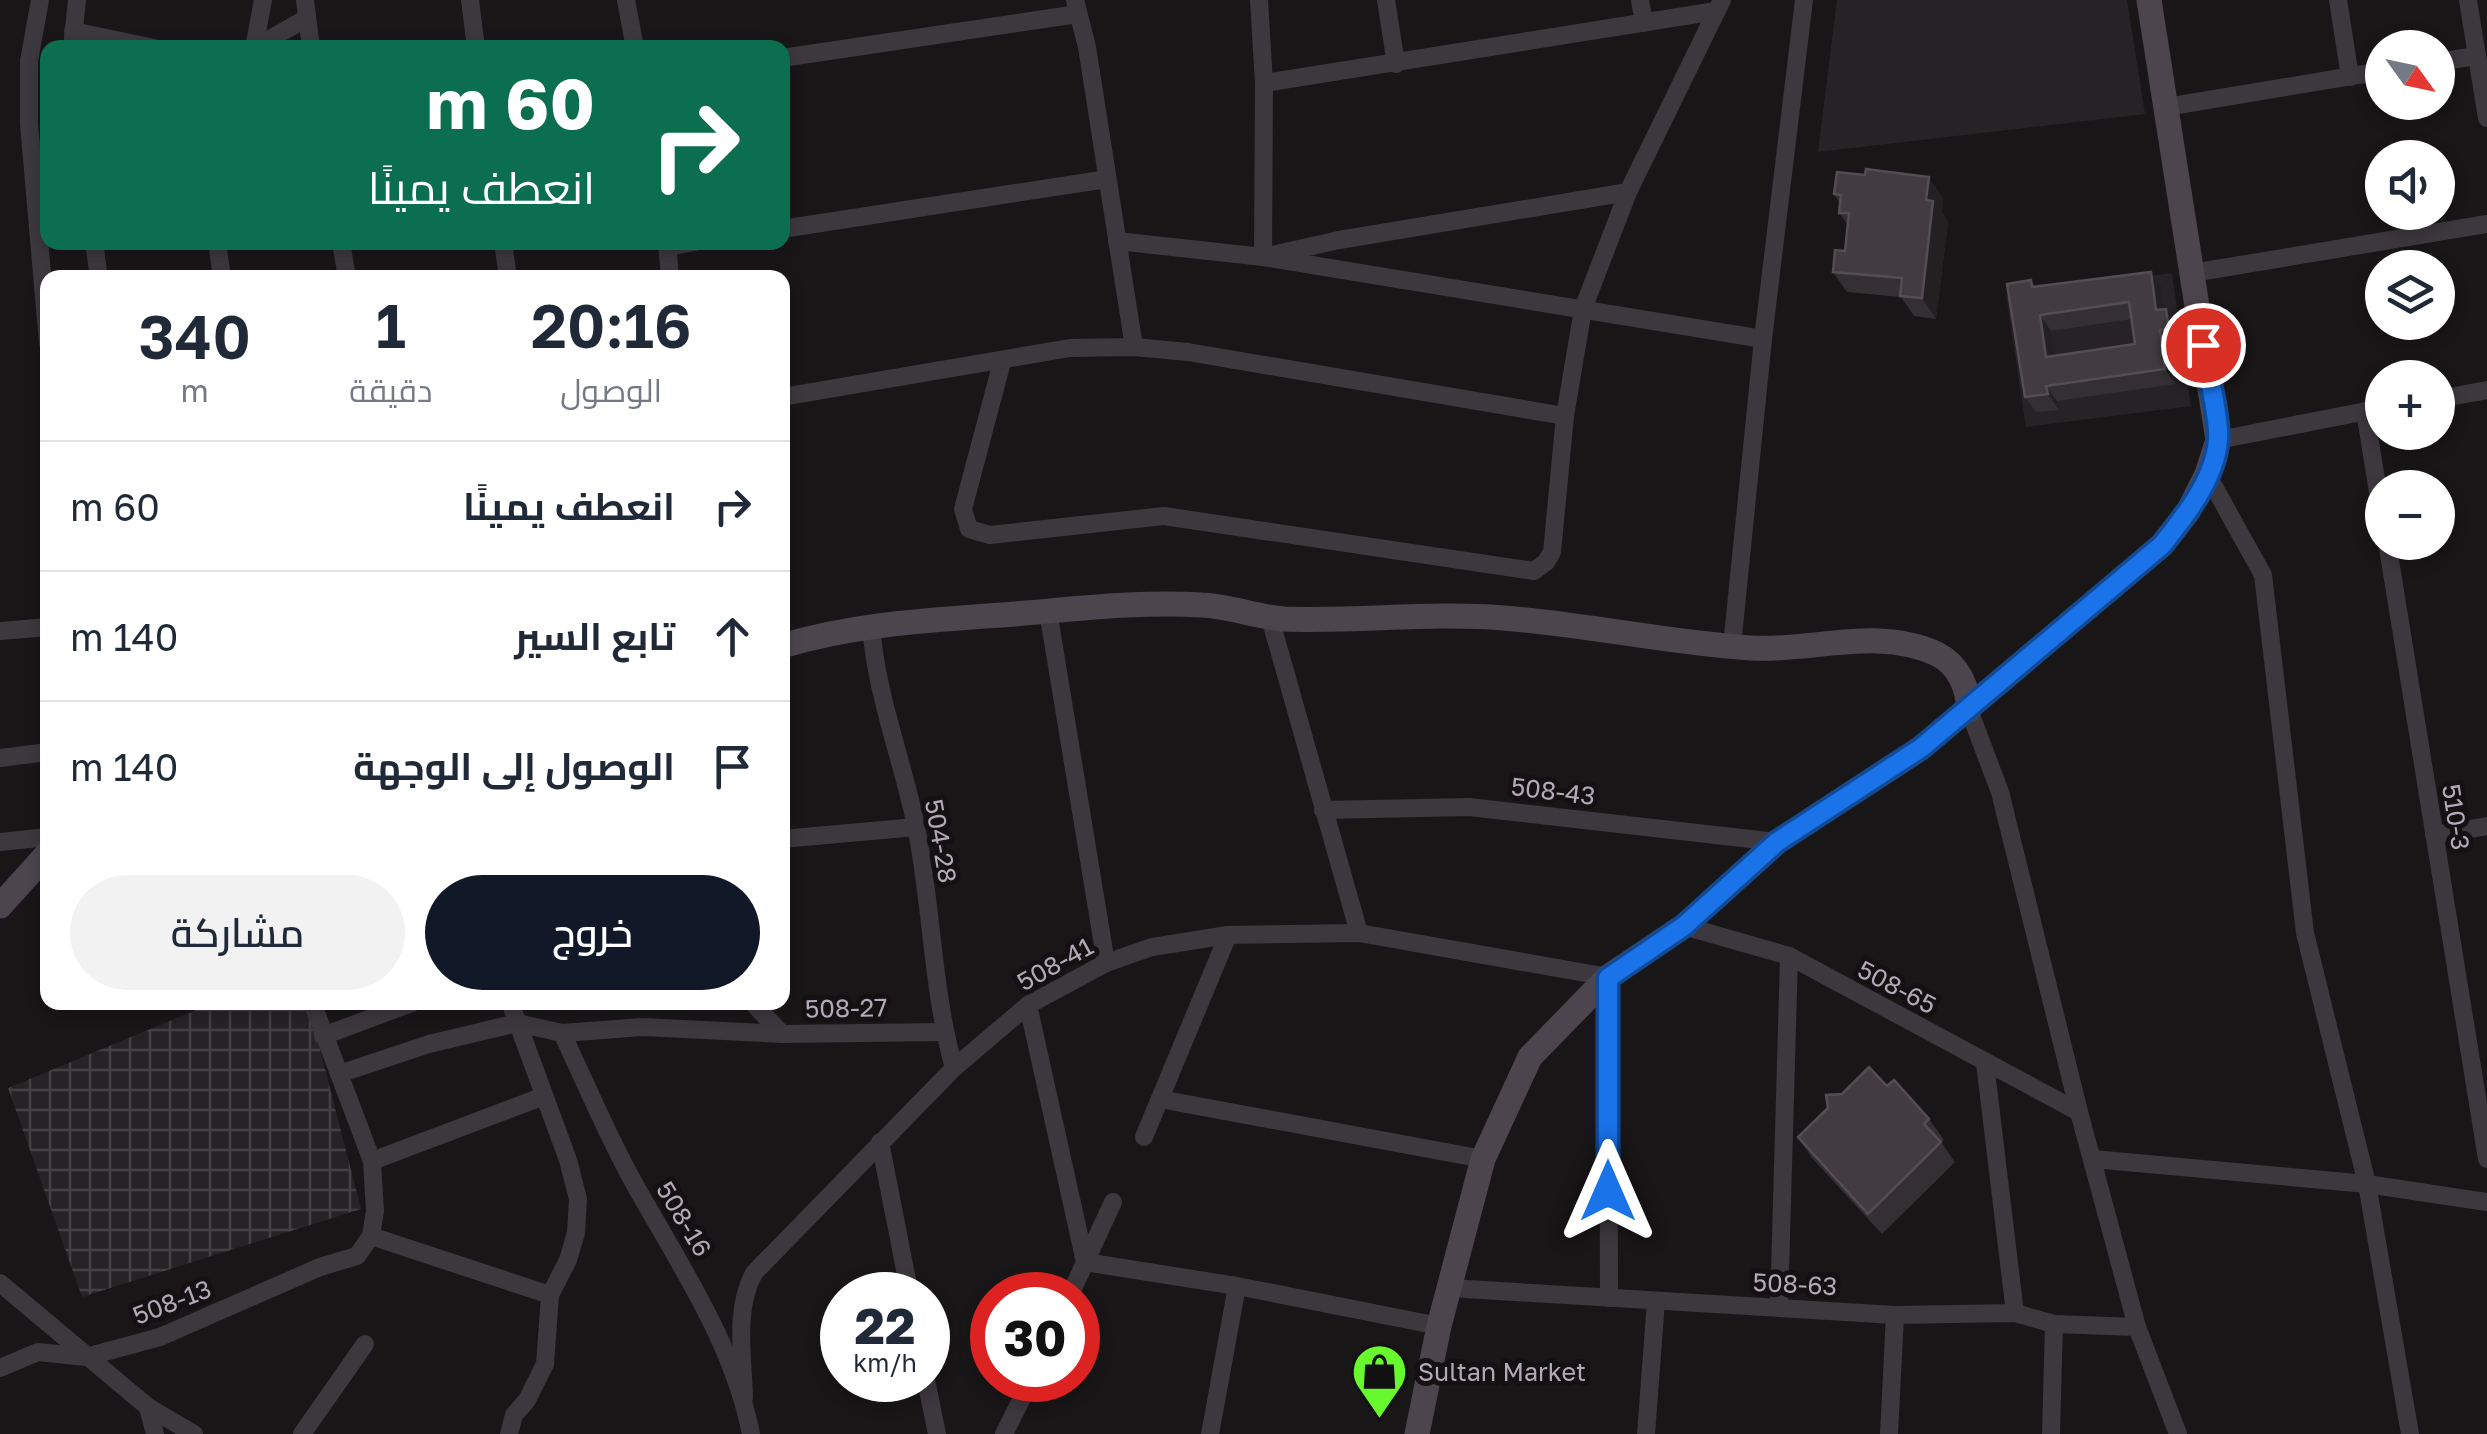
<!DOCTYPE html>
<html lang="ar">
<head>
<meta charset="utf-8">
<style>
	:root { --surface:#fff; --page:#f2f2f3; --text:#1f2937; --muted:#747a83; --line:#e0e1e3; --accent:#111827 }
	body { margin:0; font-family:"Golos Text",Cairo,sans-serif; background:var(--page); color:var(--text); direction:rtl; height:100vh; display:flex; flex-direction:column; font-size:38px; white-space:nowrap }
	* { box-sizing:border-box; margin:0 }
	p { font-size:32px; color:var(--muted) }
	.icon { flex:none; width:55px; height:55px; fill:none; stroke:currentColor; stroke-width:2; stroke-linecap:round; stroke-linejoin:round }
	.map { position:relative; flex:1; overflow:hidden; direction:ltr }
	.sheet { position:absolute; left:40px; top:270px; width:750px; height:740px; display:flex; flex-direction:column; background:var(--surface); border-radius:20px; box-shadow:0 5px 15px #0003; direction:rtl }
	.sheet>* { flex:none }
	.banner { position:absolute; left:40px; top:40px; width:750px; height:210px; border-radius:20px; box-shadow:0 5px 15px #0003; direction:rtl; background:#0b6e4f; color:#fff; overflow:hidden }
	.needle { width:65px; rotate:123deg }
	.fabs { position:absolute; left:2365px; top:30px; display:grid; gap:20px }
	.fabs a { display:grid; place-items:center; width:90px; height:90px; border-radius:50%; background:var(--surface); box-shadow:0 5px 15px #0003; font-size:50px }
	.speed { position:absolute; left:820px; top:1272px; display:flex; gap:20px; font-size:50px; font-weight:700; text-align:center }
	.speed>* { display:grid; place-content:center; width:130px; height:130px; border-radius:50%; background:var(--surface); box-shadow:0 5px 15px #0003; line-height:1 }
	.speed small { font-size:25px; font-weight:400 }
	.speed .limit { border:15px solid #d22; background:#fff; color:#111 }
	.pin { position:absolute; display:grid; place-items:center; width:85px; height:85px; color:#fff; margin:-42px; border:5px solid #fff; border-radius:50%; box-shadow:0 2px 10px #0007 }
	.me { position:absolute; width:110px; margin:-55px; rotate:0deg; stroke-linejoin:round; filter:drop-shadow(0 0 8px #0008) }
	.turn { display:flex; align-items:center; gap:35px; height:210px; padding:0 30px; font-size:45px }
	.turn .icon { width:130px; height:130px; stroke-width:2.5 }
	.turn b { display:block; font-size:70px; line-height:85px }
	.eta { display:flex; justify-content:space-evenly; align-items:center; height:170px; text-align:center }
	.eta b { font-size:60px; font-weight:600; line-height:70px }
	.action { display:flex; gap:20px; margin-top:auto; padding:20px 30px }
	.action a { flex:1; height:115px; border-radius:60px; background:var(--accent); color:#fff; font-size:40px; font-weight:600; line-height:115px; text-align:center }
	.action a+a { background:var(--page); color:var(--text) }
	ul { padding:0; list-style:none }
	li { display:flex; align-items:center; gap:30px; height:130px; padding:0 30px; border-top:2px solid var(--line) }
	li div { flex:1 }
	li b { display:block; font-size:38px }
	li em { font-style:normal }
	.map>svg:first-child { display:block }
	.built { fill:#262225 }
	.industrial { fill:url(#industrial-grid) }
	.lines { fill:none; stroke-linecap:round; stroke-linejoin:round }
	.street { stroke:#3d373e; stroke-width:18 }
	.secondary { stroke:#4c454e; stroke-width:25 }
	.wall { fill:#342f33; fill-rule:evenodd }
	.shaded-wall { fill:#232022 }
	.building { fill:#423c41; stroke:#544d54; stroke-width:2.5; fill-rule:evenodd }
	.route-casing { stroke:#114b97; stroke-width:25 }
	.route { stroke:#1a73e8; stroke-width:18 }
	.labels { text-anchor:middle; stroke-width:10; stroke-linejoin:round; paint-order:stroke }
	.street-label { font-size:25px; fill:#b5a8b9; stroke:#141113 }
	.poi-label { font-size:25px; fill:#b5a8b9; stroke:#141113; text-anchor:start }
</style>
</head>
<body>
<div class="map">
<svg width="2487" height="1434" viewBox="0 0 2487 1434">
	<defs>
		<pattern id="industrial-grid" width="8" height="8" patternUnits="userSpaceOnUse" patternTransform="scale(2.5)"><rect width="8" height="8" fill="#262225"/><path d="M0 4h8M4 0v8" fill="none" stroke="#433f43"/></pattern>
	</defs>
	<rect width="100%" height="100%" fill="#191618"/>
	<g class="built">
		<path d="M1837,0H2127L2145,114L1818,152Z"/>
		<path d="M2172,273L2191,406L2026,427L2006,295Z"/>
	</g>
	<path class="industrial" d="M213,1003H308L361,1209L82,1297L8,1088Z"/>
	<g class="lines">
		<g class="street">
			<path d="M40,0L29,61V124L48,343"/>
			<path d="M305,0L311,48"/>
			<path d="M470,0L476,48"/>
			<path d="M626,0L635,48"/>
			<path d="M1075,0L1087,47L1134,347"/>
			<path d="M1259,0L1264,83L1263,257L1763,339"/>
			<path d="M1386,0L1396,64"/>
			<path d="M1640,0L1644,23"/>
			<path d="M2338,0L2350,77"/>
			<path d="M2468,0L2487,118"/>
			<path d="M73,31L154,48"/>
			<path d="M72,48L77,0"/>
			<path d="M254,48L307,18"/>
			<path d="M254,48L263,0"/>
			<path d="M782,58L1078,14"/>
			<path d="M2438,62L2476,56"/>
			<path d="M1264,83L1716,11"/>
			<path d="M2166,107L2382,71"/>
			<path d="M782,229L1107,179"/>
			<path d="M1117,241L1263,257L1339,240L1628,192"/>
			<path d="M94,242L99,278"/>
			<path d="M217,242L222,278"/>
			<path d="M341,242L347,278"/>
			<path d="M503,242L508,278"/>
			<path d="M667,242L670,278"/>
			<path d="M667,247L695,242"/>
			<path d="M2192,273L2487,224"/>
			<path d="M1002,362L963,509L969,529L990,535L1164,516L1534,571L1546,562L1552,552L1565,416L1583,309L1628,192L1722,0"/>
			<path d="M782,397L1070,348L1134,347L1188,352L1565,416"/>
			<path d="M2438,399L2487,390"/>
			<path d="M2365,411L2382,517"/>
			<path d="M2218,440L2382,408"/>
			<path d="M2207,474L2263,575L2305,933L2367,1184L2410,1434"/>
			<path d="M2387,542L2487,1159"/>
			<path d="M1048,611L1106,963"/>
			<path d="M1270,618L1359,933"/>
			<path d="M871,625C876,695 902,758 916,826C932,906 932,989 954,1068"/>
			<path d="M0,631L48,627"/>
			<path d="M1732,646L1763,339L1804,0"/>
			<path d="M1969,710L2000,792L2079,1112L2137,1327L2178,1434"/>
			<path d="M0,758L48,752"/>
			<path d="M1323,810L1469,807L1777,842"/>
			<path d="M2434,835L2487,826"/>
			<path d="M782,839L916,827"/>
			<path d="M0,842L48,837"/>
			<path d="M1684,926L1789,956L2079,1112"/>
			<path d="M752,1002L782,1034"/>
			<path d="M1028,1005L1085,1262L1237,1286L1439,1326"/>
			<path d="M562,1033C586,1084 608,1137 635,1185C680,1265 733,1343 751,1434"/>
			<path d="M323,1036L414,1002"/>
			<path d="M1985,1063L2015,1313"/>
			<path d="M339,1074L429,1044L517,1023L562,1033L643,1027L782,1034L944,1032"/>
			<path d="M1160,1099L1483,1159"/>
			<path d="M1144,1137L1228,935"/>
			<path d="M880,1142L910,1295"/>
			<path d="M2093,1159L2367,1184L2487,1202"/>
			<path d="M372,1161L544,1096"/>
			<path d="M371,1236L550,1295"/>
			<path d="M0,1283L148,1407L194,1434"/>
			<path d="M1450,1288L1895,1315L2015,1313L2054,1324L2137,1327"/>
			<path d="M1070,1295L1113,1202"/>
			<path d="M1779,1308L1789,956"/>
			<path d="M0,1368L38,1352L86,1357L160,1337L320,1267L357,1256L371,1236L375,1211L372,1161L312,1002"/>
			<path d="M926,1380L937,1434"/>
			<path d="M744,1398C743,1357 734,1310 754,1273L954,1068L1028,1005L1106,963L1152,947L1228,935L1359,933L1608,977L1609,1298"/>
			<path d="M148,1407L155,1434"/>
			<path d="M302,1434L365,1344"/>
			<path d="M509,1434L514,1415L527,1400L545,1364L550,1295L568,1260L576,1233L578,1199L568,1160L510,1002"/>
			<path d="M1004,1434L1031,1380"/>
			<path d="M1210,1434L1237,1286"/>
			<path d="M1646,1434L1656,1301"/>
			<path d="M1889,1434L1895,1315"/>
			<path d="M2051,1434L2054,1324"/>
		</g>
		<g class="secondary">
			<path d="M782,646C858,623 935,620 1014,614C1076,609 1140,601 1202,605C1230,606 1256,617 1284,619C1357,622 1430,612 1503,618C1586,624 1668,643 1751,648C1812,652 1878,626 1937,654C1959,665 1968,688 1969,710"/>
			<path d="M0,906L48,853"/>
			<path d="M1417,1434L1439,1326L1483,1159L1530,1057L1608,977L1684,926L1777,842L1921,748L2162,545L2189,510L2207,474L2218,440L2149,0"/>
		</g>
	</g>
	<g class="wall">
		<path d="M1865,175L1943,198L1942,213L1948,222L1936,319L1914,316L1901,297L1847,292L1833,272L1845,251L1848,225L1839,213L1840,203L1834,194Z"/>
		<path d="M2031,280L2035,287L2162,288L2165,309L2177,324L2180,345L2170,346L2176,384L2057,401L2059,410L2036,412L2025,397ZM2132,319L2135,344L2054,356L2051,331Z"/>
		<path d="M1887,1086L1929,1119L1944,1140L1941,1142L1955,1162L1882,1234L1812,1158L1798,1137Z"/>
	</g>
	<g class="shaded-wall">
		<path d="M1929,177L1943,198L1942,213L1948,222L1936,319L1922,298L1926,200Z"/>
		<path d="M2151,272L2162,288L2167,326L2156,310Z"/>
		<path d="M2166,309L2177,324L2180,345L2169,329Z"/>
		<path d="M2040,315L2051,331L2057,373L2046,357Z"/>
		<path d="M2160,330L2170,346L2176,384L2165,369Z"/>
		<path d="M2046,386L2057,401L2059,410L2048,394Z"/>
	</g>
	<g class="building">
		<path d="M1866,169L1929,177L1926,200L1933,201L1922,298L1900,296L1902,278L1833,272L1835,250L1845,251L1849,213H1839L1841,195L1834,194L1837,172L1865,175Z"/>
		<path d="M2151,272L2156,310L2166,309L2169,329L2160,330L2165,369L2046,386L2048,394L2025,397L2007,284L2031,280L2032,287ZM2129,302L2135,344L2046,357L2040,315Z"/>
		<path d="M1869,1067L1887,1086L1894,1080L1929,1119L1924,1124L1941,1142L1868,1214L1798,1137L1828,1108L1826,1095L1842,1094Z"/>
	</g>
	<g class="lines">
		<defs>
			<path id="route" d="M1608,1191V978L1684,926L1777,842L1921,748L2162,545C2185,516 2215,479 2218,440C2220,420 2207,368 2203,345"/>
		</defs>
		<use href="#route" class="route-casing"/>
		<use href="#route" class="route"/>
	</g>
	<defs>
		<symbol id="shop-pin" viewBox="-11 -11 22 30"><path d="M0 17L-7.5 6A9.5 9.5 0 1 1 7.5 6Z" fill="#67f92e" stroke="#141113"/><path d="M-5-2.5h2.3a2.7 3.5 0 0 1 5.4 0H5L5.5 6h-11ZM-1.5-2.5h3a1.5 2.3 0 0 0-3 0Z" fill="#111"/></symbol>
	</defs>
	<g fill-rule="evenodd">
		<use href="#shop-pin" x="1348" y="1340" width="63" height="86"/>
	</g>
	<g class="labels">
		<g class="street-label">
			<text transform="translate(1553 791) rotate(7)" y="9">508-43</text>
			<text transform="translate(2456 817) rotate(81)" y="9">510-3</text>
			<text transform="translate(941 841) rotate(80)" y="9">504-28</text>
			<text transform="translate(1055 964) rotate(-29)" y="9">508-41</text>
			<text transform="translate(1897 987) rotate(28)" y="9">508-65</text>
			<text transform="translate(846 1008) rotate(-1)" y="9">508-27</text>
			<text transform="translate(684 1219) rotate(59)" y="9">508-16</text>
			<text transform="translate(1795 1284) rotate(3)" y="9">508-63</text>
			<text transform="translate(172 1302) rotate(-21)" y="9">508-13</text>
		</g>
		<g class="poi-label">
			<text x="1418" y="1381">Sultan Market</text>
		</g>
	</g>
</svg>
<div class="fabs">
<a><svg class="needle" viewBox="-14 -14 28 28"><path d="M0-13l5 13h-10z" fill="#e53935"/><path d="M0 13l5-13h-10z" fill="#747a83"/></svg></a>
<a><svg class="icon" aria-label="sound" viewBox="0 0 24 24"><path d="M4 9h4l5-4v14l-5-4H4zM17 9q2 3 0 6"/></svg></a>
<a><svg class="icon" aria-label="layers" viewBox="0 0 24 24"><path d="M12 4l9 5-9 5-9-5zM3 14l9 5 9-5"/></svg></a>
<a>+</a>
<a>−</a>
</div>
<div class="speed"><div>22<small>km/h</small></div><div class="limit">30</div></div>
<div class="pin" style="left:2203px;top:345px;background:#d93025"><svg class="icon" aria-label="arrive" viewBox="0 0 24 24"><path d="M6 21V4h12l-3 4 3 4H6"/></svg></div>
<svg class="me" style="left:1608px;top:1191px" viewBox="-20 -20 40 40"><path d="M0-17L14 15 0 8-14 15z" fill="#1a73e8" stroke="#fff" stroke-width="4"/></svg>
<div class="banner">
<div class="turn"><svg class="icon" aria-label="right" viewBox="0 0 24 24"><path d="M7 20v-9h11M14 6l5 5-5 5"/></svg><div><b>60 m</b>انعطف يمينًا</div></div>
</div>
<section class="sheet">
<div class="eta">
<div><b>20:16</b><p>الوصول</p></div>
<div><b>1</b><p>دقيقة</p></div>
<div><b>340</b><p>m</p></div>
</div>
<ul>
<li><svg class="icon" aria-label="right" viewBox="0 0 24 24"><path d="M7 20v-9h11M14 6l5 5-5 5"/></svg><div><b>انعطف يمينًا</b></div><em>60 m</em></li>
<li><svg class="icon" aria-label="ahead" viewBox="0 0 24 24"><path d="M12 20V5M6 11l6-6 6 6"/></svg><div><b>تابع السير</b></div><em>140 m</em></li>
<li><svg class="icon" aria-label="arrive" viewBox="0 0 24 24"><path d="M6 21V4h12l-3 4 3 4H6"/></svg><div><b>الوصول إلى الوجهة</b></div><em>140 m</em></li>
</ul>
<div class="action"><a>خروج</a><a>مشاركة</a></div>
</section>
</div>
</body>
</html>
